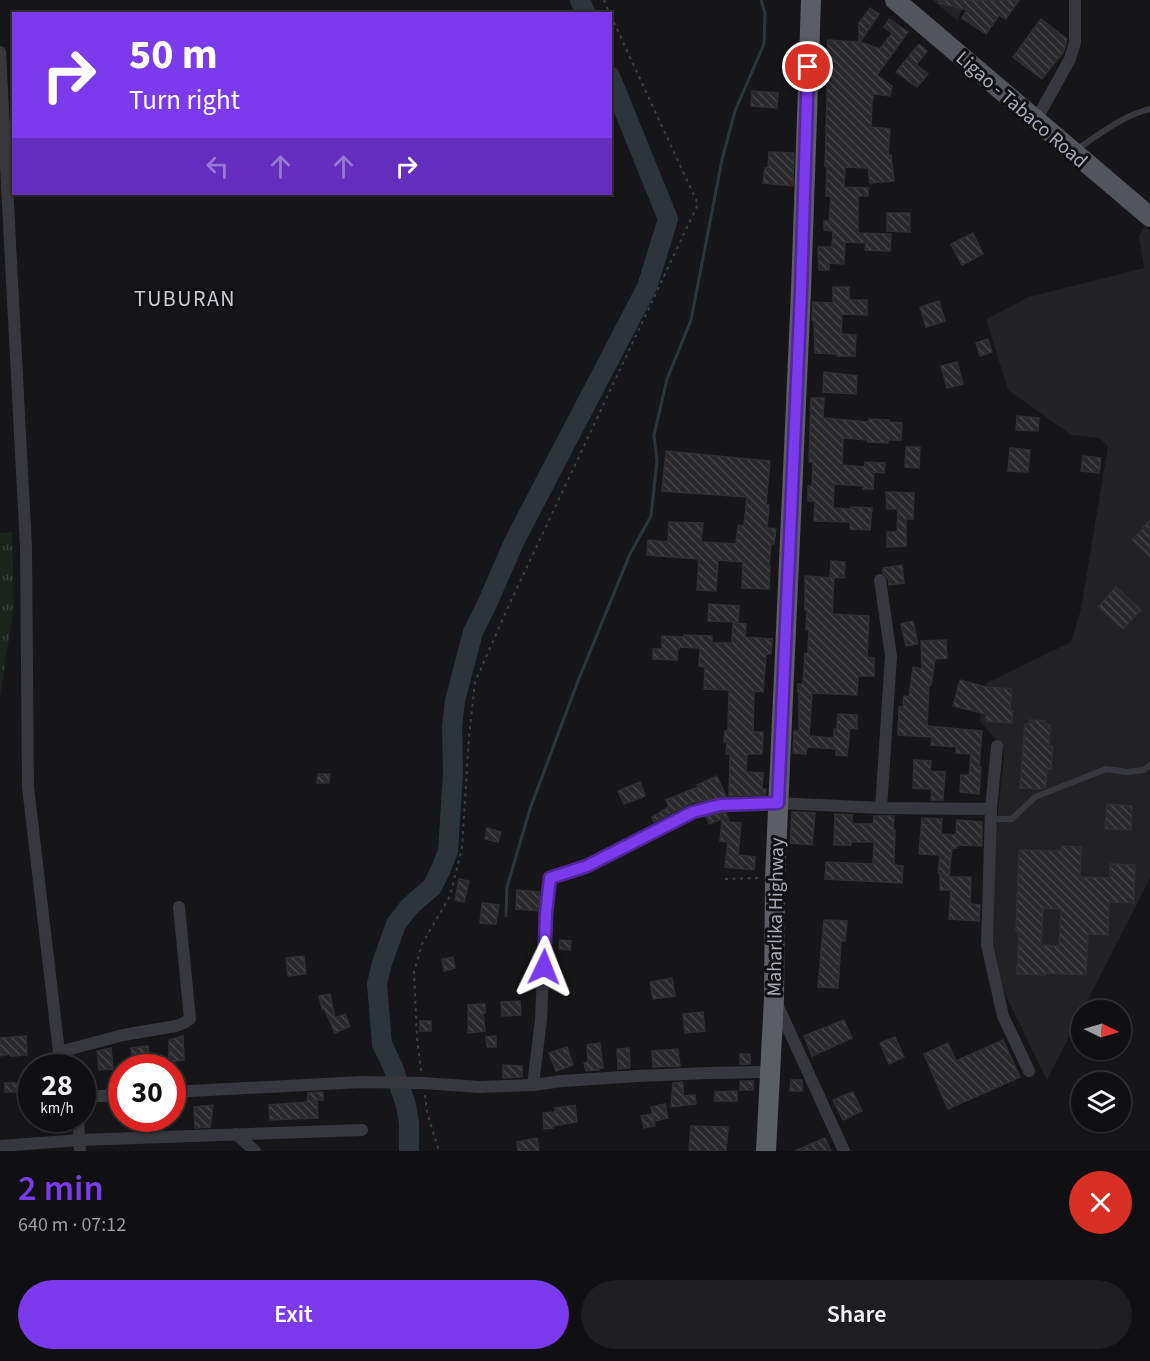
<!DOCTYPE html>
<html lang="en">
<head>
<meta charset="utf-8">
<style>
	:root { --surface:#101012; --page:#1e1e20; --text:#f1f3f6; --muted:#9c9d9f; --line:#303032; --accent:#7c3aed }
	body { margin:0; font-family:"Source Sans 3",sans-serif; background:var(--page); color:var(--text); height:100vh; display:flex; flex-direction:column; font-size:22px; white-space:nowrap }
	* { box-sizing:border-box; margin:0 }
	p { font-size:20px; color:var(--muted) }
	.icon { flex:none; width:33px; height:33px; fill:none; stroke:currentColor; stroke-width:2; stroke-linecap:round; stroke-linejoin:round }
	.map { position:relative; height:1151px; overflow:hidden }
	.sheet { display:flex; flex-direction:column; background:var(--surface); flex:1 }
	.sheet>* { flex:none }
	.banner { position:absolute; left:12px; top:12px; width:600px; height:183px; border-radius:0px; box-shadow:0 2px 4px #0004,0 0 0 2px var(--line); background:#7c3aed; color:#fff; overflow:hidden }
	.needle { width:39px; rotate:95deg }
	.tools { position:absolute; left:1071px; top:1000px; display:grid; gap:12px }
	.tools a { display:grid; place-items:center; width:60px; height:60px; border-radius:50%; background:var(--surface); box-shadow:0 2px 4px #0004,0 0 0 2px var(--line); font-size:30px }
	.speed { position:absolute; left:18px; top:1054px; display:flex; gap:12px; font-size:30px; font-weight:700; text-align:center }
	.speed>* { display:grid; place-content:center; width:78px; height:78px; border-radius:50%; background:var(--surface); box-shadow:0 2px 4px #0004,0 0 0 2px var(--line); line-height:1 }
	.speed small { font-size:15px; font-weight:400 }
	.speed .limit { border:9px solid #d22; background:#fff; color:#111 }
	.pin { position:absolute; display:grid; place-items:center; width:51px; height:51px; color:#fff; margin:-26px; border:3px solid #fff; border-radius:50%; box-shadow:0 2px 6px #0007 }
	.me { position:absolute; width:66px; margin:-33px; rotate:2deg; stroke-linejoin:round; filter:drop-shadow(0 0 4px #0008) }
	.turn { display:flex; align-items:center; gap:21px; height:126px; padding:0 18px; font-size:27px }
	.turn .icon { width:78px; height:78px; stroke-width:2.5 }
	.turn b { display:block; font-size:42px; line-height:51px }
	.lanes { display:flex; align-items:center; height:57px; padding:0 18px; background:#0003; justify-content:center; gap:30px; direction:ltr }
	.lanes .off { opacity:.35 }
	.round { display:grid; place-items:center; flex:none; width:63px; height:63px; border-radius:32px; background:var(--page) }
	.overview { display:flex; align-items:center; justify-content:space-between; height:102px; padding:0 18px }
	h1 { font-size:36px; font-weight:600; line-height:45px; color:var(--accent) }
	.action { display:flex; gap:12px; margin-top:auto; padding:12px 18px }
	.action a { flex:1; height:69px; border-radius:36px; background:var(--accent); color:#fff; font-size:24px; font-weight:600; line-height:69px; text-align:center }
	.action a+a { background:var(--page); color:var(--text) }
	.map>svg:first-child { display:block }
	.built { fill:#222225 }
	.grass { fill:url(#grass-tufts) }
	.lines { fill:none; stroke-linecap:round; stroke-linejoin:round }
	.stream { stroke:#2c353c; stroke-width:3 }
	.river { stroke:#2c353c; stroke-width:20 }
	.building { fill:url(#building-back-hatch); stroke:#303034; stroke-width:1.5; fill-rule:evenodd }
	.path { stroke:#3d3f44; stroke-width:2; stroke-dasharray:3 4.5; stroke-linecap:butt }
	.service { stroke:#37383d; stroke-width:6 }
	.minor { stroke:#37383d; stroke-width:12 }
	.primary { stroke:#53555c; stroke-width:20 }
	.trunk { stroke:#5b5e65; stroke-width:20 }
	.route-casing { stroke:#51269a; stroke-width:15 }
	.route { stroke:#7c3aed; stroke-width:10 }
	.labels { text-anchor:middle; stroke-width:6; stroke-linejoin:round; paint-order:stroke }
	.street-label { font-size:20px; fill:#a8adb8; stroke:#111113 }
	.quarter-label { font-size:22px; letter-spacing:1.5px; fill:#c9ccd4; stroke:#111113 }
</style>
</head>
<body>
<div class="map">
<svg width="1150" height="1151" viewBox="0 0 1150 1151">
	<defs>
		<pattern id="grass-tufts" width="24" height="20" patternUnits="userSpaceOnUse" patternTransform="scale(1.5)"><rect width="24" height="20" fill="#1c231d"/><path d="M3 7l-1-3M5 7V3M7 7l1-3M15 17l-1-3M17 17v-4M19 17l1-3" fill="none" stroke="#3a403c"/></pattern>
		<pattern id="building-back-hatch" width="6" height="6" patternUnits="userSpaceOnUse" patternTransform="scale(1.5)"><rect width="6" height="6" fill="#29292c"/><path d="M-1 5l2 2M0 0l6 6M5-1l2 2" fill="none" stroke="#454548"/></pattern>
	</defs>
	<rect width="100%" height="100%" fill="#161618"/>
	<g class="built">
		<path d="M932,0H964L958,21Z"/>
		<path d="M1145,225L1150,231V878L1047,1080L1005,994L998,972L990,936L995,838L1004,757L1003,748L980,721L985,684L1071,642L1081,609L1108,446L1099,438L1071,435L1008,390L986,319L1029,297L1144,268L1139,236Z"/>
	</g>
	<path class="grass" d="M12,532L14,607L0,697V533Z"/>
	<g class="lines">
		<path class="stream" d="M506,916L507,887L530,809L578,681L630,554L651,516L657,461L654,435L667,379L691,320L722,160L735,111L764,44L765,13L761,0"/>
		<g class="river">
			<path d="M580,0L586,14"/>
			<path d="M409,1151V1123L406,1105L393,1067L382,1044L377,984L382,963L396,924L409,907L432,887L441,869L448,851L453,773L452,726L455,701L473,632L487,604L514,542L647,287L668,219L610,76"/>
		</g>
	</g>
	<g class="building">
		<path d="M939,0H1019L1006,19L999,15L986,34L962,18L967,10L939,3Z"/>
		<path d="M870,8L879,14L860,42L880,49L892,33L884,27L889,19L908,32L877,75L892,86L890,96L873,94V99H872L871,127L890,129L888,156L891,155L894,181L870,183L868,168L845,167L844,187L868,188V196H858V233L891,234L890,251L865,250L866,243L845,242L844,264L829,263V270H819L818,247H832L833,231L824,230V221H829L831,196H826L827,167L825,166L827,98V85H826V71L824,70L825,57H827L828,40L859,42V23Z"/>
		<path d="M1041,19L1067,39L1064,51L1042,79L1013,57Z"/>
		<path d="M919,44L927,51L916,65L928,74L917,87L896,72Z"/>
		<path d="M752,91L778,93L777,108L751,106Z"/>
		<path d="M769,152L794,153L793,186L763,183L765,168H768Z"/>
		<path d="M887,213H910V232L887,231Z"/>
		<path d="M973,233L983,254L962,265L951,244Z"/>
		<path d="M833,287H849V300H867V315L842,314L841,334L856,335L855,356H837V354L815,353L814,320H812L813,302L833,303Z"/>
		<path d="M939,301L945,321L926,327L920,307Z"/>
		<path d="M988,339L992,352L980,356L976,343Z"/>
		<path d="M957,362L963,384L947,388L941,366Z"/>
		<path d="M824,372L857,376L856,394L823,392Z"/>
		<path d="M811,398H824L823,418L869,422V419L889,420V422L902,423L901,440H888V443L868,442V440L843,438L842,465L865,467V462L885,463L884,473L874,472L873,489H863L864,486L834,484L833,508L851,509V507L872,508L870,530L850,529V522L814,521L815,501H808V486H812L813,462H809Z"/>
		<path d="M1017,416L1039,418L1038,431L1016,430Z"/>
		<path d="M906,447H920L919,468L905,467Z"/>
		<path d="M1010,448L1030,450L1028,472L1008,471Z"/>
		<path d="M666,451L770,461L766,505H769L767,528L776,529L774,544H771L769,566H770L769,589L742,588L743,562L718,560L716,591L697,590L699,559L647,555L648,540L668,542L669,522L703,523L701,542L736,544L738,525L744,526L747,497L662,491Z"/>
		<path d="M1083,456L1101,458L1099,473L1081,471Z"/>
		<path d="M886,492L914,493L913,519H906V546L887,547V532H897L898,509H887Z"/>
		<path d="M1150,520V557L1132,540Z"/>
		<path d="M831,561L845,562L844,578L830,577Z"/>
		<path d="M902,565L904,583L889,585L888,578L883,573V568Z"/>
		<path d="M805,576L834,578L832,614L869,616L867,657L874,658V676H858L857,695L812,693L809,736L834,738V729H837L838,714L857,715V729L850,728L847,756L836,755V749L807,747L806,754L793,753L794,731H799V692H798V684H803L805,653H808L809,630H806L807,610H805Z"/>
		<path d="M1116,587L1141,610L1123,629L1098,607Z"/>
		<path d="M709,604L739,606L738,622L708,621Z"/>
		<path d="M913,621L918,644L906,646L901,624Z"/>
		<path d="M733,623L746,624L745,637L772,639L771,654H766L763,692L754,691L753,732H763L762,754H747L746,772L763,773L762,789H766L765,795L729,796L730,754H726L727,742H724L725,731H728L729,690L704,689L705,667L699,666L700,648L679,647V649H678L677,660L653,659V649H662V636L683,637L684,635L712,636V643H732Z"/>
		<path d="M946,640L947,658L935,659L931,685H929L927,726L982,731L979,767H981L979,794L960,792L961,775H969L971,754L956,753V747L931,745L932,737L898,735L899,707H903L904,696L909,697L913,667L922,669L921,641Z"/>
		<path d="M960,680L986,687L1012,689L1010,711H1013L1012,723L986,721V714L953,706Z"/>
		<path d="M1030,720L1045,721V724L1050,725L1049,746H1053L1051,769H1047L1046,787L1041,789L1020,788L1025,724H1029Z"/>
		<path d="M914,760L931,761L930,771L945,772L943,800H931L932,789L913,788Z"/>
		<path d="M318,774H330L329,783H317Z"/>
		<path d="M717,776L726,797L691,803L654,822L652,817L669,807L666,800L698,787L697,785Z"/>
		<path d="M640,782L645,796L624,804L618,791Z"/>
		<path d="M1107,804L1132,806L1131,830L1105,829Z"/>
		<path d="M792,812L815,813L812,845L790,843Z"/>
		<path d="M721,813H726L729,822L741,823L738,855L755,857L754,870L725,867L728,842L720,841L722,819L709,824L706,816Z"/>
		<path d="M835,814L852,815V824H873L874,816H894L893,830H895L894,865L903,866L902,883L825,879L826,862L873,864L874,842H851V845H834Z"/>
		<path d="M922,818L942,819L941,834L956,835L957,820L982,822V846L957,845V848H952L949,877H971L970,904L980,905L979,921L949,919L951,890H940V873H938L940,855L919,854Z"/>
		<path d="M487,828L501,832L498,842L485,839Z"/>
		<path d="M1062,846L1081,847L1080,877L1110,878V864L1135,865L1134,903L1109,902L1108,935L1088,934L1086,975L1045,973V975L1017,974L1019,932L1016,931L1019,850L1061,851ZM1043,908L1061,909L1059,946L1041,945Z"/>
		<path d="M459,879L469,881L464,902L455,900Z"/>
		<path d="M517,890L540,892L538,911L516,909Z"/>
		<path d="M482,903L499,905L496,924L480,923Z"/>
		<path d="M824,920L847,921L845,941H841L838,988L818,987Z"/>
		<path d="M560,940L571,941L570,950L559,949Z"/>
		<path d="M304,956L306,974L288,976L286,958Z"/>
		<path d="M453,957L455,968L444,971L442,959Z"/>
		<path d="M672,978L675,996L653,999L650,982Z"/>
		<path d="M330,994L335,1018L345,1014L350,1026L335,1033L324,1008L322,1009L319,996Z"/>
		<path d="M520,1001L521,1015L502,1016L501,1002Z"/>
		<path d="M485,1004V1013H483L485,1031L468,1033V1005Z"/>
		<path d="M703,1012L705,1031L685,1033L683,1014Z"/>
		<path d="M844,1020L852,1038L812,1056L804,1036Z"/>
		<rect x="420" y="1021" width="11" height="10"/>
		<path d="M26,1036L27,1055L11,1056L9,1054L0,1056V1038Z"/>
		<path d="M183,1036L184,1060L169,1062V1040Z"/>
		<path d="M496,1036V1047H487L486,1037Z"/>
		<path d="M895,1037L904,1057L889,1064L880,1043Z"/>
		<path d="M1003,1040L1020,1077L948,1109L924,1054L948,1043L956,1061Z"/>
		<path d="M600,1043L603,1068H599V1070L586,1071L584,1063L588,1062L587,1045Z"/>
		<path d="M148,1046L150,1065L133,1067L131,1048Z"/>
		<path d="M567,1047L573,1065L556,1071L549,1053Z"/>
		<path d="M111,1048L113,1069L99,1070L97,1051Z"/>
		<path d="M629,1048L630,1068L618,1069L617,1049Z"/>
		<path d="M678,1049L680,1066L653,1067L652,1051Z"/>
		<rect x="740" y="1054" width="10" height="10"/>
		<path d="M503,1065L522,1066V1077L503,1078Z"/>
		<path d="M791,1080H802V1091H790Z"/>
		<rect x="740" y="1081" width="13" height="9"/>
		<path d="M682,1082V1084H683V1096L695,1095L696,1104L671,1107L673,1083Z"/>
		<rect x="5" y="1083" width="12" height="9"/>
		<path d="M737,1091V1101H715V1092Z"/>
		<path d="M323,1092V1100H317L318,1118L270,1120L269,1105L307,1102L308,1093Z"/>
		<path d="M853,1092L862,1111L843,1120L833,1100Z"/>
		<path d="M665,1104L668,1118L654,1121L651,1107Z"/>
		<path d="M213,1105L210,1127L195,1128L194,1107Z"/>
		<path d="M575,1105L577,1122L553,1126V1128L544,1129L543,1113L555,1112V1108Z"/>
		<path d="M652,1114L655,1126L644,1128L641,1116Z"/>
		<path d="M691,1126L728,1127L726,1151H689Z"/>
		<path d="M537,1138L539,1151H518L517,1142Z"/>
		<path d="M825,1138L831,1151H795Z"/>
	</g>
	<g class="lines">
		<g class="path">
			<path d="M604,0L610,14"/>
			<path d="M725,879L761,878"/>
			<path d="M421,1071L417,1038L414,972L422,944L450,896L462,848L469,737L475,682L509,605L698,204L610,14"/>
			<path d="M425,1095L427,1112L439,1151"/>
		</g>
		<g class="service">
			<path d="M1076,150C1100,134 1122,116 1150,109"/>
			<path d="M992,819H1012L1035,797L1106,769L1127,772L1144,770L1150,765"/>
		</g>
		<g class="minor">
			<path d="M0,52L26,548L28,787L59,1052L65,1068"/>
			<path d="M1036,120L1070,59L1075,42V0"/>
			<path d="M880,580L891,656L881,808"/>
			<path d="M997,746L991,809L987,945L1003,1016L1029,1071"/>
			<path d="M776,1002L844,1151"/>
			<path d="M59,1052L123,1035L176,1026L184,1023L190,1019L179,907"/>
			<path d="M533,1085L541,1019L546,913L550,878L587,866L693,811L720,805L778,803L881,808L991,809"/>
			<path d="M172,1092L362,1082L423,1083L480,1087L533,1085L562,1081L638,1076L709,1073L770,1072"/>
			<path d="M82,1097L122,1095"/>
			<path d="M78,1119L80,1151"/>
			<path d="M236,1134L255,1151"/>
			<path d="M0,1146L80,1140L362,1130"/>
		</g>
		<path class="primary" d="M895,0L1150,217"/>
		<path class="trunk" d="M766,1151L774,998L775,878L801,291L811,0"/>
	</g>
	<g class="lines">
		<defs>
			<path id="route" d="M544,967L546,913L550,878L587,866L693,812L720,805L778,803L801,291L808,67"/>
		</defs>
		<use href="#route" class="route-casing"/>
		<use href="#route" class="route"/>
	</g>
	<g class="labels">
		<g class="street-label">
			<text transform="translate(1022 109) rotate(41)" y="7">Ligao - Tabaco Road</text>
			<text transform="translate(775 917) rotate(-89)" y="7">Maharlika Highway</text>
		</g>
		<g class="quarter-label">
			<text x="185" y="306">TUBURAN</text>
		</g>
	</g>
</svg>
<div class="tools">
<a><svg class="needle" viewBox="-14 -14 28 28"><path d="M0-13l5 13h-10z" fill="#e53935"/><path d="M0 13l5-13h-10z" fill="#9c9d9f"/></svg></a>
<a><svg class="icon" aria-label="layers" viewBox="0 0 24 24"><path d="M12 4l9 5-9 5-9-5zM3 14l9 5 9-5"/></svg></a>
</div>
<div class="speed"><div>28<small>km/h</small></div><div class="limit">30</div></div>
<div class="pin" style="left:808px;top:67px;background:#d93025"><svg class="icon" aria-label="arrive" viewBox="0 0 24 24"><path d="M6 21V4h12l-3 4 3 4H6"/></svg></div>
<svg class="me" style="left:544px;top:967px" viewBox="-20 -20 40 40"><path d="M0-17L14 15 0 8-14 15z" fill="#7c3aed" stroke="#fff" stroke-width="4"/></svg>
<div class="banner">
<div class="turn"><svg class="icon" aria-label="right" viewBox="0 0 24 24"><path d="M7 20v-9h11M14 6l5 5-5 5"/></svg><div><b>50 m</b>Turn right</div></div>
<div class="lanes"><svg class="icon off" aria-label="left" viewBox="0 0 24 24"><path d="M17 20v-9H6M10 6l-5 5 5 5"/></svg><svg class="icon off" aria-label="ahead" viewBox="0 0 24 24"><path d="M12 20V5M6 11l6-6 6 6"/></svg><svg class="icon off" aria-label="ahead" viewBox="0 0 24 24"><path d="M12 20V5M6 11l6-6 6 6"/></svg><svg class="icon" aria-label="right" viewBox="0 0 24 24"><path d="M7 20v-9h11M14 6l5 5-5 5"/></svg></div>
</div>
</div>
<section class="sheet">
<div class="overview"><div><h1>2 min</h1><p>640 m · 07:12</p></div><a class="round" style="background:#d93025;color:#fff"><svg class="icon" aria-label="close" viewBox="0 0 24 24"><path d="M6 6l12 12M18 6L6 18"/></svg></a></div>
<div class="action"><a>Exit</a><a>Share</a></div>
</section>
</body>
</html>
